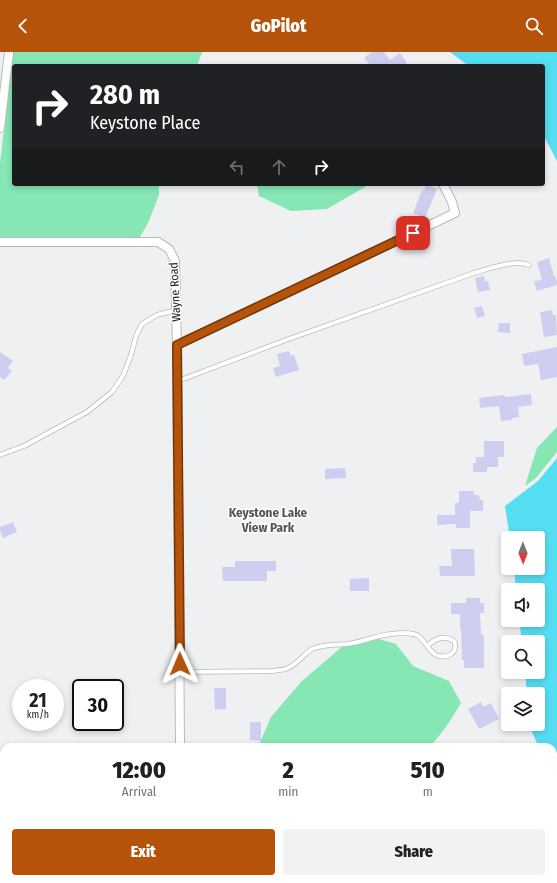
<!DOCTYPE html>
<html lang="en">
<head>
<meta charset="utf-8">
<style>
	:root { --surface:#fff; --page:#f2f2f2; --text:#202124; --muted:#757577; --accent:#b45309 }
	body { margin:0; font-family:"Fira Sans Condensed",sans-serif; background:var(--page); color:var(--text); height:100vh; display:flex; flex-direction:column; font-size:15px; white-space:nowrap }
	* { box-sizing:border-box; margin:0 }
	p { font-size:13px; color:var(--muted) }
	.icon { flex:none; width:22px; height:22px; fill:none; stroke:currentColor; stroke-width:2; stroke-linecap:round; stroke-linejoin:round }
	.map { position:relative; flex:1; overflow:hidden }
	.drawer { position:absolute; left:0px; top:691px; width:557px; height:140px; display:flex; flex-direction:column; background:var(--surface); border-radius:12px 12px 0 0; box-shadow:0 2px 6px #0003 }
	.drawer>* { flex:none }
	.banner { position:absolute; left:12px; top:12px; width:533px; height:122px; border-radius:4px; box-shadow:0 2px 6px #0003; background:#202124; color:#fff; overflow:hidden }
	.needle { width:26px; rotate:179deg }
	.fabs { position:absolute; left:501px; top:479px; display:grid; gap:8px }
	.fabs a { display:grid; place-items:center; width:44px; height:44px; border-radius:4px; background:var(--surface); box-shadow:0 2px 6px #0003; font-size:20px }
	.speed { position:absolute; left:12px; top:627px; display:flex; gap:8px; font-size:20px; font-weight:700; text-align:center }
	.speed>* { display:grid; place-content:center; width:52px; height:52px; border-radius:50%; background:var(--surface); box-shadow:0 2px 6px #0003; line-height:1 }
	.speed small { font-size:10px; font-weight:400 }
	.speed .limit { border:2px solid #111; border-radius:6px; background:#fff; color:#111 }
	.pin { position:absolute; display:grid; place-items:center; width:34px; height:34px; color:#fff; margin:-17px; border-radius:8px; box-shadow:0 2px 6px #0006 }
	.me { position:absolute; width:44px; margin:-22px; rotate:359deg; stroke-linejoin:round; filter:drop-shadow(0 0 3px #0008) }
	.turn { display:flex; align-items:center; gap:14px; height:84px; padding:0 12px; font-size:18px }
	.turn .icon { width:52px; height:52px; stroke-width:2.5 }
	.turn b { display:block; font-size:28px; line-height:34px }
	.lanes { display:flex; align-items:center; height:38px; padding:0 12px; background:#0003; justify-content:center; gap:20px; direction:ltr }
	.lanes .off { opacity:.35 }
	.eta { display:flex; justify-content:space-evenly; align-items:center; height:68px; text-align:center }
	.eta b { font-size:24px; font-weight:800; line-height:28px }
	.button { display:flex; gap:8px; margin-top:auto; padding:8px 12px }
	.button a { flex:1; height:46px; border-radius:4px; background:var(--accent); color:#fff; font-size:16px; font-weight:800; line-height:46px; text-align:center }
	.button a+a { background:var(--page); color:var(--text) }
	header { display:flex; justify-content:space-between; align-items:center; height:52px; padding:0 12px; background:var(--accent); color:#fff; font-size:18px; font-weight:800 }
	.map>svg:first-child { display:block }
	.green { fill:#86e6b4 }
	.water { fill:#55ddf1 }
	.building { fill:#cecef1 }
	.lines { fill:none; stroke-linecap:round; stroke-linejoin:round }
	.lane-casing { stroke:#b9babb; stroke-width:5.5 }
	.street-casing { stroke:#b9babb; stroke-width:10 }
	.lane { stroke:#fff; stroke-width:4 }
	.street { stroke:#fff; stroke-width:8 }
	.route-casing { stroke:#753606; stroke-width:10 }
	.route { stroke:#b45309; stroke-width:7 }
	.labels { text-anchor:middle; stroke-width:3; stroke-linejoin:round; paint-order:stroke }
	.street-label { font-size:12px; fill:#212121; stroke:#fff }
	.neighbourhood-label { font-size:13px; font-weight:bold; fill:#545556; stroke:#fff }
</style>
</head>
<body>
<header><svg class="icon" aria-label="back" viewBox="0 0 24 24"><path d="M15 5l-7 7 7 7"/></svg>GoPilot<svg class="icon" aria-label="search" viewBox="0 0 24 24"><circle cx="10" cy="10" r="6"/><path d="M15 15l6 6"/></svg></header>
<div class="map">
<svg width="557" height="831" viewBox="0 0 557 831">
	<rect width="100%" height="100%" fill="#eff0f1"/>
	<g class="green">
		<path d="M13,0H202L197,14H14V132H159V143L148,171L140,185L0,186V111Z"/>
		<path d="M257,132H370L327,157L291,159L259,144Z"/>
		<path d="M557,375V400L536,426L525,434L537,396Z"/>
		<path d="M372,585L396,592L413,614L449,629L461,651L446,675L430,695H258L271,665L302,629L344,593Z"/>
	</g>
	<g class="water">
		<path d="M450,0H557V109L543,82V14H469Z"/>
		<path d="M557,406V728L553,721V695H539L530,676L529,672H538V642H527L525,620H538V590H522L519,568H538V538H516L514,516H538V486H510L505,454L538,429Z"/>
	</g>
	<g class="building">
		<path d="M372,0H384L390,8L400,1L407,11L403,14H371L364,6Z"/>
		<path d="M426,133L437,137L425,166L413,161L422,138L424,139Z"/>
		<path d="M549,206L554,224H555L557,229V233L537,239L534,230L542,227L537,210Z"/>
		<path d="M484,224L485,229H488L490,238L478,240L475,226Z"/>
		<path d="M482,254L485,264L477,266L474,256Z"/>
		<path d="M552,258L553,263H556L557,283L544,285L540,260Z"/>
		<path d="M499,271H510V281L498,280Z"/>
		<path d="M557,295V325L541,328L538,312L524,314L522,302Z"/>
		<path d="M289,299L291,304L294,303L299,318L276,325L273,316L280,314L277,302Z"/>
		<path d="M0,300L13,309L8,316L12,319L4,328L0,325Z"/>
		<path d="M531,342L532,353L518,355L519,365L512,366V368L501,369L499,354L480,356L479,346L504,343L505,345Z"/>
		<path d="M484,389H504V405H498V415H487V420H473V411H476V405H484Z"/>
		<path d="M345,416L346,426L325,427V417Z"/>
		<path d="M459,439H474V443H479L480,448H483V459H470V476H456V472L437,473V463H455V451H459Z"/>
		<path d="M13,470L17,480L3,486L0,478V475Z"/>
		<path d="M451,497H474L475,524H440L439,514H452Z"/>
		<path d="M235,509H276V519H267V529H223L222,515H235Z"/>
		<path d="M369,526V539H350V527Z"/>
		<path d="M466,546H480V551H484V561H480L481,583H484V616H464V608H462L461,576H460V562H451V551H466Z"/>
		<path d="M214,636H226V657L215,658Z"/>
		<path d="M481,650L483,655L491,651L499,667L479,677L468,657Z"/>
		<path d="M250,670H261V689L250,688Z"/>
	</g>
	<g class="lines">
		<defs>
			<g id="lane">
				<path d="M178,329L286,288L474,221C488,217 504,211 519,211C522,211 526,212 529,213"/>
				<path d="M0,403L24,394L87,360L112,340L123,324L131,303L136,284L142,272L157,263L176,258"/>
				<path d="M180,620L273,619C279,618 284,618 288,616C296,613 304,602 312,597C323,592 336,593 348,592C356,591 364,588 372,586C382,583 398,581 408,581C411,582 415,582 417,583C425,588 428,599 436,603C443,606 455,604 455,595C456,593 455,591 454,589C444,583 436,586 427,594"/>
				<path d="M422,831L426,827"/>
			</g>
			<g id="street">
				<path d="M0,76L9,0"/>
				<path d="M0,190H158L169,197L175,209L177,293L180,695"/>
				<path d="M177,293L455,161L452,150L443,132"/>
				<path d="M181,827L182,831"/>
			</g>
		</defs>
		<use href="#lane" class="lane-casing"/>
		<use href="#street" class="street-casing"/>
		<use href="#lane" class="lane"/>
		<use href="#street" class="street"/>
	</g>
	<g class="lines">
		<defs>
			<path id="route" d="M180,612L177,293L413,181"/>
		</defs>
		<use href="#route" class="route-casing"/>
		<use href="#route" class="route"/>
	</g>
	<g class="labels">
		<g class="street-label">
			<text transform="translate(175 240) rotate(-93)" y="4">Wayne Road</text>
		</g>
		<g class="neighbourhood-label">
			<text x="268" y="465">Keystone Lake<tspan x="268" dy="15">View Park</tspan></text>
		</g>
	</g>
</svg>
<div class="fabs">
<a><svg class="needle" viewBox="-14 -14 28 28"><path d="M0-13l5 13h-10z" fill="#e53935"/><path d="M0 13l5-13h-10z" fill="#757577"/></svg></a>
<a><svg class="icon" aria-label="sound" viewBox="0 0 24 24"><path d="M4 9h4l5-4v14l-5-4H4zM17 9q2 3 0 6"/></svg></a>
<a><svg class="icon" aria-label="search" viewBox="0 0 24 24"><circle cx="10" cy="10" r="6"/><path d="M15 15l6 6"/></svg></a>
<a><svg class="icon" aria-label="layers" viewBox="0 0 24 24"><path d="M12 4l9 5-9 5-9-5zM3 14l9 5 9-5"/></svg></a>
</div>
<div class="speed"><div>21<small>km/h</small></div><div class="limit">30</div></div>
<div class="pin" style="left:413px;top:181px;background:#d93025"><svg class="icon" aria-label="arrive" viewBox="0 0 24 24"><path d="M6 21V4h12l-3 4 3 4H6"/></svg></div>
<svg class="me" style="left:180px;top:612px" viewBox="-20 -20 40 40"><path d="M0-17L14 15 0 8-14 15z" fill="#b45309" stroke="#fff" stroke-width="4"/></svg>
<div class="banner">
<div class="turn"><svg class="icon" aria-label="right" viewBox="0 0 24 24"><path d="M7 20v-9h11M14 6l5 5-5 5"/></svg><div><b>280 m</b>Keystone Place</div></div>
<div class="lanes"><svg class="icon off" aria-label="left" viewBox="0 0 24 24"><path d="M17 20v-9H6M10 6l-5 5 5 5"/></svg><svg class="icon off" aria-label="ahead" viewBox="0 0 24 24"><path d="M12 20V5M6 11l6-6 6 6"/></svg><svg class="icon" aria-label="right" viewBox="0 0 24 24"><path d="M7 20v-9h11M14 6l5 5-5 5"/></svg></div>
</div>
<section class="drawer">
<div class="eta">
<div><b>12:00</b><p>Arrival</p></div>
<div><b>2</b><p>min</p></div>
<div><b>510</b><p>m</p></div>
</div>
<div class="button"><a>Exit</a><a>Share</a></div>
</section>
</div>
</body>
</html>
